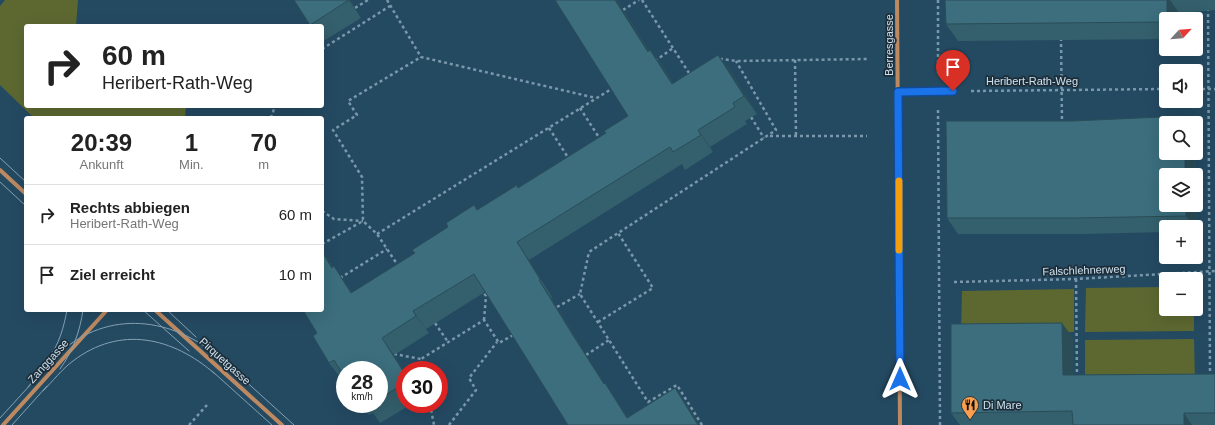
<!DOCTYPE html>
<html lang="de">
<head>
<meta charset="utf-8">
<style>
	:root { --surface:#fff; --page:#f6f6f6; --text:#222; --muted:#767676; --line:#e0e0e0 }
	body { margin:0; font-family:Helvetica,sans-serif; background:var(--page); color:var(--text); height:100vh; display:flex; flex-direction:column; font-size:15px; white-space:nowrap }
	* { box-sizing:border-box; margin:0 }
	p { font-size:13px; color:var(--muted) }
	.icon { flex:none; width:22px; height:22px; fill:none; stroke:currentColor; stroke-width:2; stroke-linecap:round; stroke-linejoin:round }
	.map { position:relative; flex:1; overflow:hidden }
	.side { position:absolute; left:24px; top:116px; width:300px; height:196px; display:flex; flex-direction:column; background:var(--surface); border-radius:4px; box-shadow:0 4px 16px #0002 }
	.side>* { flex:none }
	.hud { position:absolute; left:24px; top:24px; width:300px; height:84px; border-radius:4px; box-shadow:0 4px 16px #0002; background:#fff; color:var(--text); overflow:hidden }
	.needle { width:26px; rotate:64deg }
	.fabs { position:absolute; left:1159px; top:12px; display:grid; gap:8px }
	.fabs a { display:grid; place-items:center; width:44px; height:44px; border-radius:4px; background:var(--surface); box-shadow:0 4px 16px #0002; font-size:20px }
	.speed { position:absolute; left:336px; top:361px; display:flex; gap:8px; font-size:20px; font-weight:700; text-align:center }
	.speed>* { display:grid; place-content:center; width:52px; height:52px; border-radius:50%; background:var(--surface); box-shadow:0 4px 16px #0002; line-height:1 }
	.speed small { font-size:10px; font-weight:400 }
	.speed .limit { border:6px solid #d22; background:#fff; color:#111 }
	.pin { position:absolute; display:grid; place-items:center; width:34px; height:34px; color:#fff; margin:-41px -17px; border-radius:50% 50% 50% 0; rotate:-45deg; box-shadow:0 0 4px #0007 }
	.pin .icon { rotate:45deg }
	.me { position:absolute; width:44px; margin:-22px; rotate:0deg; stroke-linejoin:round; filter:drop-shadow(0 0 3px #0008) }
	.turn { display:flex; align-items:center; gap:14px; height:84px; padding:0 12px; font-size:18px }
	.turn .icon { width:52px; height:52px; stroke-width:2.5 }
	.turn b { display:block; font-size:28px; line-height:34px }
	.eta { display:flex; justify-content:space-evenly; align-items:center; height:68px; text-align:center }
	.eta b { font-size:24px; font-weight:800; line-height:28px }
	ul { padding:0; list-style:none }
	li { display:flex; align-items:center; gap:12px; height:60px; padding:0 12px; border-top:1px solid var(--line) }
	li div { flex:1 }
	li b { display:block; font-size:15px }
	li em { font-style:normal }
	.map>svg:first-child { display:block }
	.grass { fill:#5d6831 }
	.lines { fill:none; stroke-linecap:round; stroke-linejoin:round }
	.path { stroke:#7a97ab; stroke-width:2.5; stroke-dasharray:3 3; stroke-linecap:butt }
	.service { stroke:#bd8960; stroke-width:3 }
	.minor { stroke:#bd8960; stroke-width:4 }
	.tram { stroke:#85a1b4; stroke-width:1 }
	.wall { fill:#345f6c }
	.shaded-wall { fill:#2a4d58 }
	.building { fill:#3c6e7d; stroke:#2a4d58 }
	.route-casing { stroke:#114b97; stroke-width:10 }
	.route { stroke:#1a73e8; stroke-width:7 }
	.slow { stroke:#f59e0b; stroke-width:7 }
	.labels { text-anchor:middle; stroke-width:3.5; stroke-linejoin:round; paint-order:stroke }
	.street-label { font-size:11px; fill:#cde1f0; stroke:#1e2e39 }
	.poi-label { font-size:11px; fill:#cde1f0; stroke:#1e2e39; text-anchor:start }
</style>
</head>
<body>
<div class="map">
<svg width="1215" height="425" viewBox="0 0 1215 425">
	<rect width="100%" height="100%" fill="#244a62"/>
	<g class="grass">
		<path d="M5,0H78L76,26H26V106H186L185,118H34L0,85V6Z"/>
		<path d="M1166,287V309H1194V331L1085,332L1086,288Z"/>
		<path d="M1074,289V332L961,334L962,291Z"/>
		<path d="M1194,339L1195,383L1085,385V340Z"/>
	</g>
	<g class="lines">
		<g class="path">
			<path d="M387,0L421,57L596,98"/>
			<path d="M642,0L689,73L691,72"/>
			<path d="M938,0V73"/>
			<path d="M355,8L368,0"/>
			<path d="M1208,8L1210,375"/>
			<path d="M623,10L639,0"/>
			<path d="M1061,38L1062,123"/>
			<path d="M322,49L390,6"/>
			<path d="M720,60L722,59L736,61L867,59"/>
			<path d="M795,60L796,135"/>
			<path d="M655,61L673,48"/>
			<path d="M1196,89H1215"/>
			<path d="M971,91L1166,89"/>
			<path d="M580,108L600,139"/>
			<path d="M938,110L940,425"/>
			<path d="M751,117L764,138"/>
			<path d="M271,118L275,106"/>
			<path d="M549,128L569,159"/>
			<path d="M770,136H867"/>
			<path d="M322,211L334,219L363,221"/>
			<path d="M377,234L613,88"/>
			<path d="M322,244L363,221"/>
			<path d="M399,267L377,234L363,221L362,177L333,130L357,115L348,101L421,57"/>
			<path d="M340,278L387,249"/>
			<path d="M1076,279L1077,377"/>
			<path d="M954,282L1076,279L1215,271"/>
			<path d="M557,307L580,294"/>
			<path d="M484,320L486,296L484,293"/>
			<path d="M598,322L653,288L618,233"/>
			<path d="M435,323L448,342"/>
			<path d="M394,354L421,359"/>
			<path d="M586,355L609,340"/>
			<path d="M423,370L421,359L484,320L499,343L515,334"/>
			<path d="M430,404L434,425"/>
			<path d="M189,425L207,405"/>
			<path d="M449,425L476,390L469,378L497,342"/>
			<path d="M702,425L677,385L648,402L580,294L589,252L776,130L736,61"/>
		</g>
		<path class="service" d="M898,91H953"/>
		<g class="minor">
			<path d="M897,0L900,425"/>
			<path d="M0,170L26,194"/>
			<path d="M155,310L282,425"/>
			<path d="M3,425L107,310"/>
		</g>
		<g class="tram">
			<path d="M0,158L26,182"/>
			<path d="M0,182L26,206"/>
			<path d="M143,310L189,351"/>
			<path d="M167,310L196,337"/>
			<path d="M49,358C59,344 64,327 67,310"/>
			<path d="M220,358L294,425"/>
			<path d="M60,369C73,351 80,331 83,310"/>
			<path d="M212,371L272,425"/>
			<path d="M28,387C39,374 50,360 64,349C114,308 179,319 224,362"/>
			<path d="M43,391C53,381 62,369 73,361C120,325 173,337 215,374"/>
			<path d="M0,418L32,383"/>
			<path d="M12,425L47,386"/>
		</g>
	</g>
	<g class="wall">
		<path d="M294,0H350L361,18L322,42V26H311Z"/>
		<path d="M555,0H617L649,51L650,50L663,67L673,83L718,55L731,72L757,114L745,121L747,124L710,147L713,152L685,170L682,164L529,260L552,297L551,298L604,384L605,383L617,401L628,418L675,388L687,405L700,425H568L485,292L426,329L429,333L394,355L405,372V404H412L380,423L373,413L369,415L362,404H379V370L345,378L342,380L329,363L317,333L322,310V250L333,267L334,266L352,293L415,253L477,210L519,187L606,133L628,116Z"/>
		<path d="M945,0H1215V10L1179,13V19H1166V39L958,41L946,24Z"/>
		<path d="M1166,153H1195L1196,175H1166L1196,205L1197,232H1196V227H1166V232L1085,234H958L947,218Z"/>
		<path d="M1073,338V375L1215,374V425H960L951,413Z"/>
	</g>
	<g class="shaded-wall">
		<path d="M348,0H350L361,18L349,0Z"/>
		<path d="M615,0H617L660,69L648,52Z"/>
		<path d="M1167,0H1170L1179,13V19H1167Z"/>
		<path d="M650,50L663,67L684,101L672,84Z"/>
		<path d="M718,55L731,72L757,114L744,96Z"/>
		<path d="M1184,116L1189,123H1184Z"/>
		<path d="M698,130L710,147L713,152L701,135Z"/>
		<path d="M1185,153H1195L1196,175H1185Z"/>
		<path d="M1196,187L1197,232L1196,230V227H1194L1186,216V205H1196Z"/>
		<path d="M517,242L529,260L552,297L540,279Z"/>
		<path d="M322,250L344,285L332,268L322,252Z"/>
		<path d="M334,266L346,284L363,311L351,293Z"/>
		<path d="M539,280L551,298L616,402L604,384Z"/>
		<path d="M413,311L426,329L429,333L416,316Z"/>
		<path d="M1062,323L1073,338L1074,391L1063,375Z"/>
		<path d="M382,338L394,355L405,372V374Z"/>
		<path d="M605,383L633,425L627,418Z"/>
		<path d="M675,388L687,405L700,425H698Z"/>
		<path d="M1184,413L1192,425H1184Z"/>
	</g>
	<g class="building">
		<path d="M294,0H349L310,25Z"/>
		<path d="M555,0H615L648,52L650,50L672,84L718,55L744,96L733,103L735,107L698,130L701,135L673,152L670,147L517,242L540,279L539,280L574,337L604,384L605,383L627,418L675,388L698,425H568L474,274L413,311L416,316L382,338L405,374V383L379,399V370H345V378L334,360L329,363L313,336L317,333L303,310H322V252L332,268L334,266L351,293L415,253L412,250L448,227L446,223L474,205L477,210L517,185L518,188L606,133L604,131L628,116Z"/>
		<path d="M945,0H1167V19H1166V22L946,24Z"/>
		<path d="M1184,116V123H1166V153H1185V175H1166V205H1186V216L1074,218H947L946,121H1072Z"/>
		<path d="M1062,323L1063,375L1215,374V413H1184V425H1073L1072,411L951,413V324Z"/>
	</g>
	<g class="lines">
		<defs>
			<path id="route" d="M900,379L898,92L953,91"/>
		</defs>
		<use href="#route" class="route-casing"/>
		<use href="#route" class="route"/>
		<path class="slow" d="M899,181V250"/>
	</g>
	<defs>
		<symbol id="restaurant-pin" viewBox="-11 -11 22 30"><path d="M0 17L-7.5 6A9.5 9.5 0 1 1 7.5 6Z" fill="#fa9f4f" stroke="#1e2e39"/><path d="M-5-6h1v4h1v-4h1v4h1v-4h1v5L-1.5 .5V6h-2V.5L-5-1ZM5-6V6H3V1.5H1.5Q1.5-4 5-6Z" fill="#111"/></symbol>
	</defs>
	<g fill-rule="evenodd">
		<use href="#restaurant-pin" x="960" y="395" width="20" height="27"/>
	</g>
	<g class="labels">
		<g class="street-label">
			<text transform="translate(889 45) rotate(-90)" y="4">Berresgasse</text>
			<text x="1032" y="85">Heribert-Rath-Weg</text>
			<text transform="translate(1084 270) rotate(-2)" y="4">Falschlehnerweg</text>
			<text transform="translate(48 361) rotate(-48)" y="4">Zanggasse</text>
			<text transform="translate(225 361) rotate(42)" y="4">Pirquetgasse</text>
		</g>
		<g class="poi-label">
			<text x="983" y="409">Di Mare</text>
		</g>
	</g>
</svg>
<div class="fabs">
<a><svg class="needle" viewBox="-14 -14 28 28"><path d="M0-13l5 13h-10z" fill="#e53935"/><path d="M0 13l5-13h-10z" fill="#767676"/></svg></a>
<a><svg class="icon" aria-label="sound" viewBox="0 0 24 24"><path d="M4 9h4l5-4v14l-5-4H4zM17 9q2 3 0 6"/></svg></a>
<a><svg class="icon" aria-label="search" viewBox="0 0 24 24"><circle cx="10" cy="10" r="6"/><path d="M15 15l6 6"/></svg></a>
<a><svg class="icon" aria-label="layers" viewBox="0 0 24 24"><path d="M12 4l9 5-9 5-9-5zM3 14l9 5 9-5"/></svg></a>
<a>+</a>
<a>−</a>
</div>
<div class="speed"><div>28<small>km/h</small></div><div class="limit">30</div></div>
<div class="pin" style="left:953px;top:91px;background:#d93025"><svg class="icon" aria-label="arrive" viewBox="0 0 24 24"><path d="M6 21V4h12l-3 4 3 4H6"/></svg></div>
<svg class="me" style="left:900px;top:379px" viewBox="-20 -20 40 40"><path d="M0-17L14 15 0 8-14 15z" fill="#1a73e8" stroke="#fff" stroke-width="4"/></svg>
<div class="hud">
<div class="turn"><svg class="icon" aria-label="right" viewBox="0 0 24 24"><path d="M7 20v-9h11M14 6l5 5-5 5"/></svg><div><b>60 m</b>Heribert-Rath-Weg</div></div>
</div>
<section class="side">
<div class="eta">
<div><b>20:39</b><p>Ankunft</p></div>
<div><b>1</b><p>Min.</p></div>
<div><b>70</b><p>m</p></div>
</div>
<ul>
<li><svg class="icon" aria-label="right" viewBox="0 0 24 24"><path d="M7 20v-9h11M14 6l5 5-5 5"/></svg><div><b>Rechts abbiegen</b><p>Heribert-Rath-Weg</p></div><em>60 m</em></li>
<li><svg class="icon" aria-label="arrive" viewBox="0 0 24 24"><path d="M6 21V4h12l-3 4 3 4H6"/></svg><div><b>Ziel erreicht</b></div><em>10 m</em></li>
</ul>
</section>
</div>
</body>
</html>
